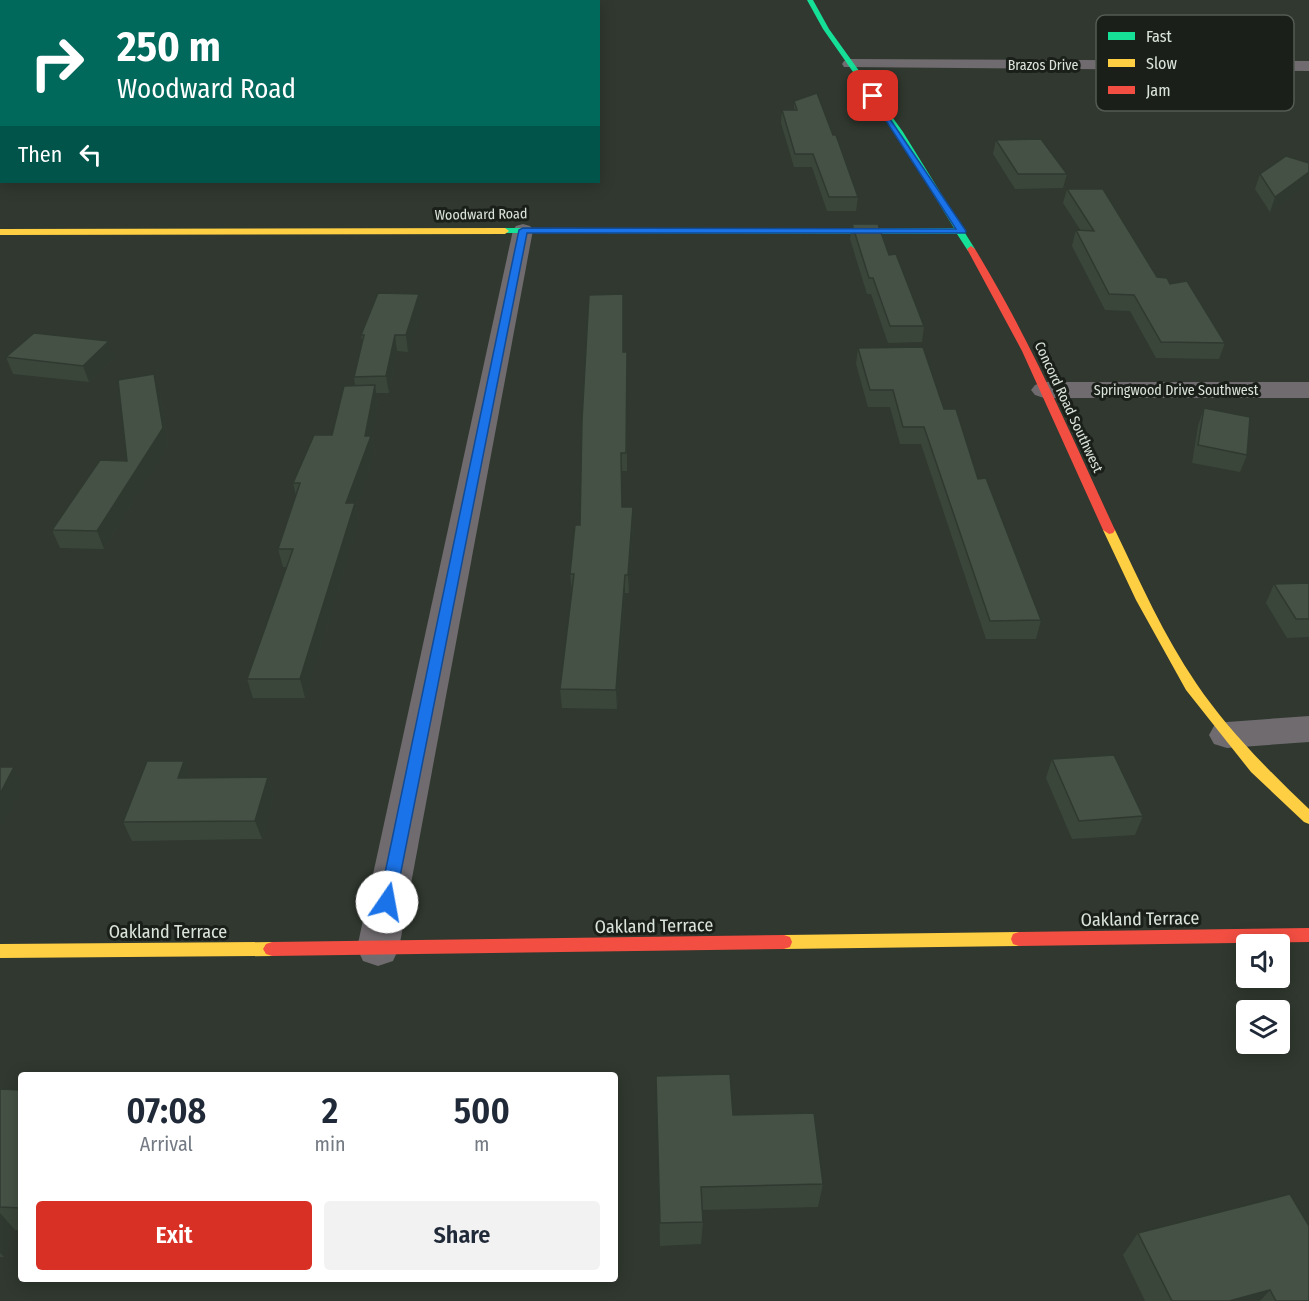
<!DOCTYPE html>
<html lang="en">
<head>
<meta charset="utf-8">
<style>
	:root { --surface:#fff; --page:#f2f2f3; --text:#1f2937; --muted:#747a83; --accent:#d93025 }
	body { margin:0; font-family:"Fira Sans Condensed",sans-serif; background:var(--page); color:var(--text); height:100vh; display:flex; flex-direction:column; font-size:22px; white-space:nowrap }
	* { box-sizing:border-box; margin:0 }
	p { font-size:20px; color:var(--muted) }
	.icon { flex:none; width:33px; height:33px; fill:none; stroke:currentColor; stroke-width:2; stroke-linecap:round; stroke-linejoin:round }
	.map { position:relative; flex:1; overflow:hidden }
	.drawer { position:absolute; left:18px; top:1072px; width:600px; height:210px; display:flex; flex-direction:column; background:var(--surface); border-radius:6px; box-shadow:0 3px 15px #0003 }
	.drawer>* { flex:none }
	.guide { position:absolute; left:0px; top:0px; width:600px; height:183px; box-shadow:0 3px 15px #0003; background:#00695c; color:#fff; overflow:hidden }
	.buttons { position:absolute; left:1236px; top:934px; display:grid; gap:12px }
	.buttons a { display:grid; place-items:center; width:54px; height:54px; border-radius:6px; background:var(--surface); box-shadow:0 3px 15px #0003; font-size:30px }
	.pin { position:absolute; display:grid; place-items:center; width:51px; height:51px; color:#fff; margin:-26px; border-radius:12px; box-shadow:0 3px 9px #0006 }
	.me { position:absolute; width:66px; margin:-33px; rotate:12deg; stroke-linejoin:round; filter:drop-shadow(0 0 4px #0008) }
	.turn { display:flex; align-items:center; gap:21px; height:126px; padding:0 18px; font-size:27px }
	.turn .icon { width:78px; height:78px; stroke-width:2.5 }
	.turn b { display:block; font-size:42px; line-height:51px }
	.then { display:flex; align-items:center; height:57px; padding:0 18px; background:#0003; gap:12px; font-size:22px }
	.eta { display:flex; justify-content:space-evenly; align-items:center; height:102px; text-align:center }
	.eta b { font-size:36px; font-weight:600; line-height:42px }
	.button { display:flex; gap:12px; margin-top:auto; padding:12px 18px }
	.button a { flex:1; height:69px; border-radius:6px; background:var(--accent); color:#fff; font-size:24px; font-weight:600; line-height:69px; text-align:center }
	.button a+a { background:var(--page); color:var(--text) }
	.map>svg:first-child { display:block }
	.lines { fill:none; stroke-linecap:round; stroke-linejoin:round }
	.lane { fill:#6f6b6f; fill-rule:evenodd }
	.street { fill:#6f6b6f; fill-rule:evenodd }
	.fast { fill:#16e098; fill-rule:evenodd }
	.slow { fill:#ffcf43; fill-rule:evenodd }
	.jam { fill:#f24e42; fill-rule:evenodd }
	.wall { fill:#3b463a }
	.shaded-wall { fill:#303930 }
	.building { fill:#455144; stroke:#303930; stroke-width:1.5 }
	.route { fill:#1a73e8; stroke:#114b97; stroke-width:1.5 }
	.labels { text-anchor:middle; stroke-width:6; stroke-linejoin:round; paint-order:stroke }
	.far-street-label { font-size:14px; fill:#dbe4da; stroke:#1a2019 }
	.near-street-label { font-size:18px; fill:#dbe4da; stroke:#1a2019 }
	.key { fill:#1a2019; stroke:#545b53; stroke-width:1.5 }
	.key-label { font-size:16px; fill:#dbe4da }
</style>
</head>
<body>
<div class="map">
<svg width="1309" height="1301" viewBox="0 0 1309 1301">
	<rect width="100%" height="100%" fill="#30382f"/>
	<g class="lines">
		<path class="lane" d="M30,0H40L29,2Z"/>
		<g class="street">
			<path d="M850,59L1309,61V71L844,67L842,64L844,61Z"/>
			<path d="M523,224L530,226L533,230L399,948L393,961L378,966L363,961L357,948L513,230L516,226Z"/>
			<path d="M1044,382H1309V398H1044L1035,395L1031,390L1035,385Z"/>
			<path d="M1309,716V742L1227,748L1214,744L1209,735L1214,726L1227,722Z"/>
		</g>
		<path class="fast" d="M807,0H813L829,29L903,132L963,229L966,231L965,233L975,249L974,251H968L957,234L502,233L501,231L505,228H954L895,132L823,29Z"/>
		<g class="slow">
			<path d="M0,229L505,228L509,231L505,234L0,235Z"/>
			<path d="M1109,526L1115,530C1140,582 1164,636 1196,683C1227,729 1269,771 1309,809V824L1304,822L1251,772L1186,690L1136,600L1103,530Z"/>
			<path d="M1019,932L1025,934L1027,939L1025,944L1019,946L784,949L778,947L776,942L778,937L784,935Z"/>
			<path d="M272,942L278,944L281,949L278,954L272,956L0,958V944Z"/>
		</g>
		<g class="jam">
			<path d="M971,246L975,249C1030,339 1071,435 1115,530L1113,533L1109,534L1103,530L1022,351L967,249Z"/>
			<path d="M1309,928V942L1019,946L1013,944L1011,939L1013,934L1019,932Z"/>
			<path d="M784,935L790,937L792,942L790,947L784,949L272,956L266,954L263,949L266,944L272,942Z"/>
		</g>
	</g>
	<g class="wall">
		<path d="M2,77V111H0V78Z"/>
		<path d="M794,101L858,197L856,211H827L812,167H794L781,123L782,110H794Z"/>
		<path d="M996,140L1067,174L1063,188L1015,189L993,154Z"/>
		<path d="M1309,163V182L1270,212L1255,189L1260,174Z"/>
		<path d="M1067,189L1157,277L1170,284L1225,343L1219,359L1156,358L1130,311L1105,310L1072,246L1076,230L1081,231L1063,203Z"/>
		<path d="M852,224L889,255L924,326L922,342L888,343L871,294H867L850,239Z"/>
		<path d="M419,294L422,310L408,352L397,351L389,393H376L378,403L372,436L375,453L356,506L359,521L305,698H253L247,679L287,567H283L278,549L296,496L293,483L332,435L355,386L354,377L362,341L361,335Z"/>
		<path d="M858,348L944,409L978,479L1041,620L1036,639H986L921,444H900L890,407H868L856,364Z"/>
		<path d="M624,352H627V471H621L622,507L633,525L629,593H625L617,709L562,708L560,689L572,593L570,574L580,525Z"/>
		<path d="M6,357L114,358L89,382L13,374Z"/>
		<path d="M160,391L168,445L104,549L60,548L52,530L127,461Z"/>
		<path d="M1204,408L1247,455L1240,472L1192,463L1198,426Z"/>
		<path d="M1309,583V637L1287,638L1266,603L1274,584Z"/>
		<path d="M1052,759L1143,816L1135,835L1072,839L1046,778Z"/>
		<path d="M184,761L190,777H268L274,795L262,839L132,841L123,822Z"/>
		<path d="M656,1076L733,1115L823,1184L818,1207L702,1210L703,1222L701,1244L660,1246Z"/>
		<path d="M0,1089L21,1090V1230H15L4,1257H0Z"/>
		<path d="M1138,1233L1309,1301H1145L1123,1255Z"/>
	</g>
	<g class="shaded-wall">
		<path d="M1309,172V182L1270,212L1275,197Z"/>
		<path d="M419,294L422,310L408,352L406,335Z"/>
		<path d="M395,335L397,351L389,393L386,376Z"/>
		<path d="M109,341L114,358L89,382L83,366Z"/>
		<path d="M154,374L160,391L168,445L104,549L97,531L163,428Z"/>
		<path d="M375,385L378,403L372,436L375,453L356,506L359,521L305,698L300,679L365,436Z"/>
		<path d="M633,507V525L629,593L628,575Z"/>
		<path d="M625,575V593L617,709L616,690Z"/>
		<path d="M184,761L191,780L178,778Z"/>
		<path d="M14,767L24,786L1,830L0,828V794Z"/>
		<path d="M268,777L274,795L262,839L255,821Z"/>
		<path d="M0,1213L15,1230L4,1257L0,1253Z"/>
		<path d="M1270,1290L1260,1301H1229Z"/>
	</g>
	<g class="building">
		<path d="M2,77V97H0V78Z"/>
		<path d="M817,93L833,135H836L858,197H829L813,154H795L782,110H797L794,101Z"/>
		<path d="M1041,139L1067,174H1018L996,140Z"/>
		<path d="M1286,156L1309,163V172L1275,197L1260,174Z"/>
		<path d="M1067,189H1103L1157,277L1167,278L1170,284L1187,281L1225,343L1161,342L1134,295L1109,294L1076,230L1094,231Z"/>
		<path d="M852,224H878L889,255L896,254L924,326H890L873,278H869Z"/>
		<path d="M378,293L419,294L406,335H395L386,376L354,377L364,335H361Z"/>
		<path d="M623,294V352H627L626,453H621L622,507H633L628,575H625L616,690L560,689L574,574H570L575,525H580L582,420L589,295Z"/>
		<path d="M34,333L109,341L83,366L6,357Z"/>
		<path d="M923,347L944,409H956L978,479L986,478L1041,620L990,621L924,427H903L893,390H870L858,348Z"/>
		<path d="M154,374L163,428L97,531L52,530L100,460L127,461L118,380Z"/>
		<path d="M375,385L365,436H371L346,503H355L300,679H247L293,549H278L300,483H293L314,435H332L344,386Z"/>
		<path d="M1204,408L1250,417L1247,455L1198,445Z"/>
		<path d="M1309,583V619H1296L1274,584Z"/>
		<path d="M1114,755L1143,816L1079,821L1052,759Z"/>
		<path d="M147,761H184L178,778L268,777L255,821L123,822Z"/>
		<path d="M0,767H14L0,794Z"/>
		<path d="M730,1074L733,1115L814,1113L823,1184L701,1187L703,1222L660,1223L656,1076Z"/>
		<path d="M0,1089L21,1090V1208L0,1207Z"/>
		<path d="M1290,1194L1309,1226V1301H1276L1270,1290L1229,1301H1172L1138,1233Z"/>
	</g>
	<path class="route" d="M873,94L966,231L965,233H527L395,902L393,907L387,909L381,907L379,902L519,230L523,228L956,229L870,96Z"/>
	<g class="labels">
		<g class="far-street-label">
			<text x="1043" y="70">Brazos Drive</text>
			<text transform="translate(481 214) rotate(-1)" y="5">Woodward Road</text>
			<text x="1176" y="395">Springwood Drive Southwest</text>
			<text transform="translate(1069 407) rotate(65)" y="5">Concord Road Southwest</text>
		</g>
		<g class="near-street-label">
			<text transform="translate(1140 919) rotate(-1)" y="6">Oakland Terrace</text>
			<text transform="translate(654 926) rotate(-1)" y="6">Oakland Terrace</text>
			<text x="168" y="938">Oakland Terrace</text>
		</g>
	</g>
	<rect x="1096" y="15" width="198" height="96" rx="9" class="key"/>
	<rect x="1108" y="32" width="27" height="8" fill="#16e098"/>
	<rect x="1108" y="59" width="27" height="8" fill="#ffcf43"/>
	<rect x="1108" y="86" width="27" height="8" fill="#f24e42"/>
	<g class="key-label">
		<text x="1146" y="42">Fast</text>
		<text x="1146" y="69">Slow</text>
		<text x="1146" y="96">Jam</text>
	</g>
</svg>
<div class="buttons">
<a><svg class="icon" aria-label="sound" viewBox="0 0 24 24"><path d="M4 9h4l5-4v14l-5-4H4zM17 9q2 3 0 6"/></svg></a>
<a><svg class="icon" aria-label="layers" viewBox="0 0 24 24"><path d="M12 4l9 5-9 5-9-5zM3 14l9 5 9-5"/></svg></a>
</div>
<div class="pin" style="left:873px;top:96px;background:#d93025"><svg class="icon" aria-label="arrive" viewBox="0 0 24 24"><path d="M6 21V4h12l-3 4 3 4H6"/></svg></div>
<svg class="me" style="left:387px;top:902px" viewBox="-20 -20 40 40"><circle r="19" fill="#fff"/><path d="M0-13L10 11 0 6-10 11z" fill="#1a73e8"/></svg>
<div class="guide">
<div class="turn"><svg class="icon" aria-label="right" viewBox="0 0 24 24"><path d="M7 20v-9h11M14 6l5 5-5 5"/></svg><div><b>250 m</b>Woodward Road</div></div>
<div class="then">Then<svg class="icon" aria-label="left" viewBox="0 0 24 24"><path d="M17 20v-9H6M10 6l-5 5 5 5"/></svg></div>
</div>
<section class="drawer">
<div class="eta">
<div><b>07:08</b><p>Arrival</p></div>
<div><b>2</b><p>min</p></div>
<div><b>500</b><p>m</p></div>
</div>
<div class="button"><a>Exit</a><a>Share</a></div>
</section>
</div>
</body>
</html>
